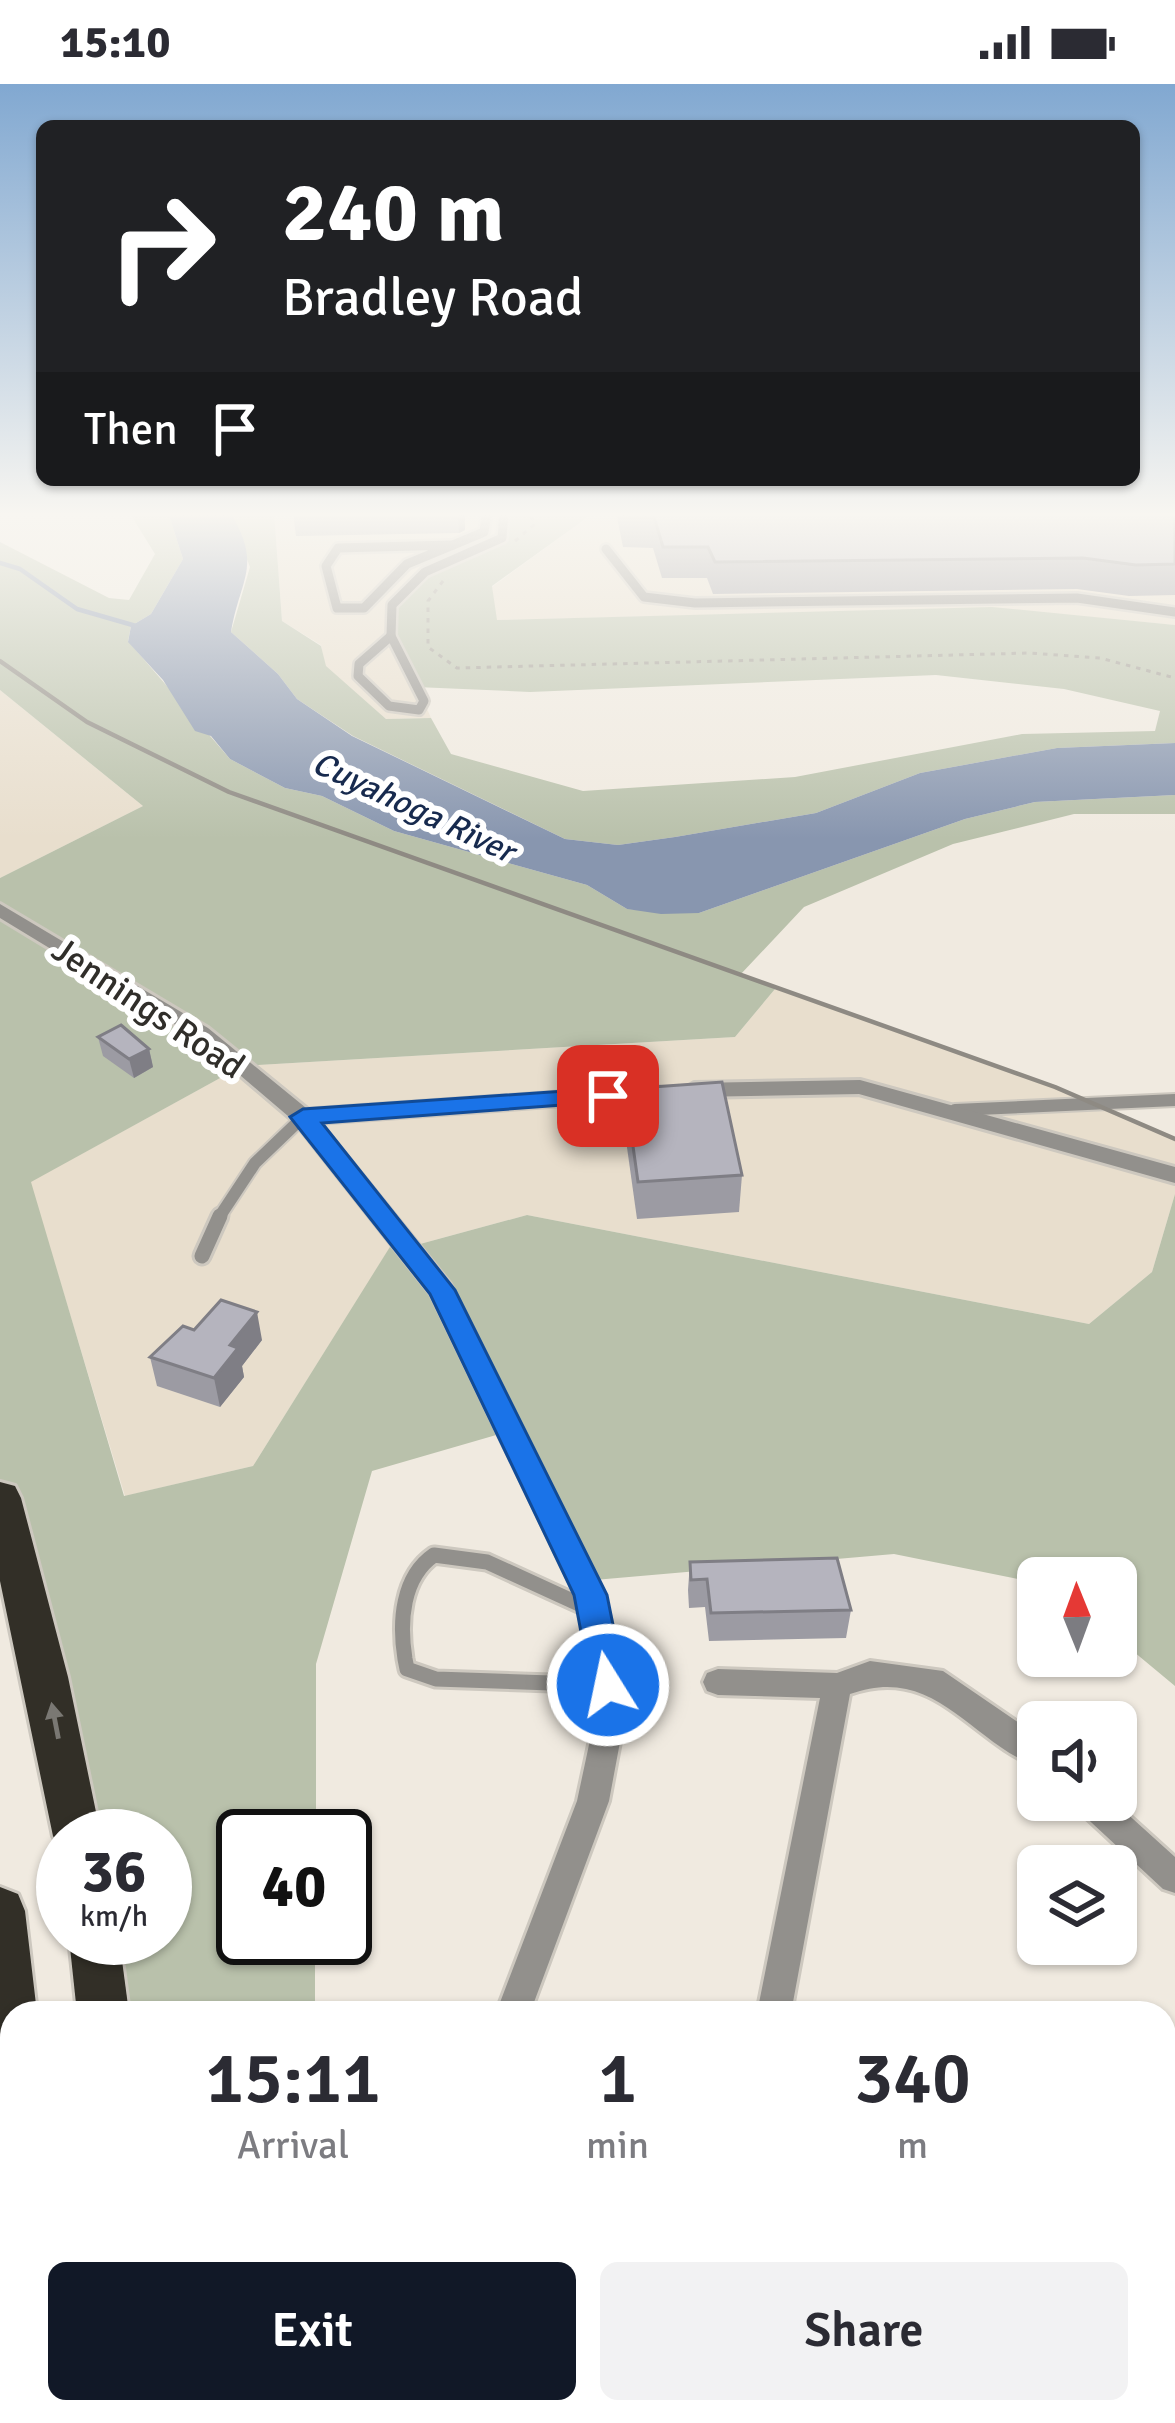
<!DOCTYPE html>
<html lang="en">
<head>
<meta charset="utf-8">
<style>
	:root { --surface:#fff; --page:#f2f2f3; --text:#2b2b33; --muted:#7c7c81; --accent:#111827 }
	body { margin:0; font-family:Signika,sans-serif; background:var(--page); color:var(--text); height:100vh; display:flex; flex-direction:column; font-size:45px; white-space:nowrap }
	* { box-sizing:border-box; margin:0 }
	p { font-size:39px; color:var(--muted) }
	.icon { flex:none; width:66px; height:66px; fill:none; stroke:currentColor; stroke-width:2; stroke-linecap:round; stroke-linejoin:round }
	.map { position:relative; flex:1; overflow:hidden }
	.panel { position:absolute; left:0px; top:1917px; width:1176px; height:423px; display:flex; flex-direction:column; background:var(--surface); border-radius:36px 36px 0 0; box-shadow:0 3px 9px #0004 }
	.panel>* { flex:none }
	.guide { position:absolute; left:36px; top:36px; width:1104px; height:366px; border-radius:18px; box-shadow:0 3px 9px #0004; background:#202124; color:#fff; overflow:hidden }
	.needle { width:78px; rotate:359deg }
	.controls { position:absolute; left:1017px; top:1473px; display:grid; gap:24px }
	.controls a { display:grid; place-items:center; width:120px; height:120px; border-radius:18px; background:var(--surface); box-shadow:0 3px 9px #0004; font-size:60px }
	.speed { position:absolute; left:36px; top:1725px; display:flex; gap:24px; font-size:60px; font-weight:700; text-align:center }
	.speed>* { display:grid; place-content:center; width:156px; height:156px; border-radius:50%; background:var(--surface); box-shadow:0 3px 9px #0004; line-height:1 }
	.speed small { font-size:30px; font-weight:400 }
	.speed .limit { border:6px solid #111; border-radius:18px; background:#fff; color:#111 }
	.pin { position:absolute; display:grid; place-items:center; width:102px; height:102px; color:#fff; margin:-51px; border-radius:24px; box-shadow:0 6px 18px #0006 }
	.me { position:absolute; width:132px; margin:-66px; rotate:350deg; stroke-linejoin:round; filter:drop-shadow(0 0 9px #0008) }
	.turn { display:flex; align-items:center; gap:42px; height:252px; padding:0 48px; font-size:54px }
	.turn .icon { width:156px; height:156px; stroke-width:2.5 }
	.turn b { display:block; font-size:84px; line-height:102px }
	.then { display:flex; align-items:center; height:114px; padding:0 48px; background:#0003; gap:24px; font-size:45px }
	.eta { display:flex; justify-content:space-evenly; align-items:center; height:204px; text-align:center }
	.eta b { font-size:72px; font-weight:600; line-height:84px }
	.action { display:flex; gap:24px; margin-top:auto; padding:24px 48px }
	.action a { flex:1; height:138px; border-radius:18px; background:var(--accent); color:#fff; font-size:48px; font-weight:600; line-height:138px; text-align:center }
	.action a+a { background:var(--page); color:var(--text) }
	.status { display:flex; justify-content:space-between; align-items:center; height:84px; padding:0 60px; background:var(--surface); direction:ltr }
	.status svg { height:33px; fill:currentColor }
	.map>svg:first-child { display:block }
	.built { fill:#e8decd }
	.green { fill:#b9c1ab }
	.water { fill:#8896af }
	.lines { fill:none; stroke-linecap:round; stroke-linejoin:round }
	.stream { stroke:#8896af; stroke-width:4.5 }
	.service-far2-casing { stroke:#cdc8bf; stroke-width:14 }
	.service-far1-casing { stroke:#cdc8bf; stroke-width:16 }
	.service-casing { stroke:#cdc8bf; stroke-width:21 }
	.minor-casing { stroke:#cdc8bf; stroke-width:6 }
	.tertiary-casing { stroke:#cdc8bf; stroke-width:6 }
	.motorway-casing { stroke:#cdc8bf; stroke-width:6 }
	.path { stroke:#9d9991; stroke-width:3; stroke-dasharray:4.5 6; stroke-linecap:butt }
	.service-far2 { stroke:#92908c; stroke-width:9 }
	.service-far1 { stroke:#92908c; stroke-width:12 }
	.service { stroke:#92908c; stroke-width:15 }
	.minor { fill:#92908c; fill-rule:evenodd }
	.tertiary { fill:#92908c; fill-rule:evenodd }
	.motorway { fill:#322f27; fill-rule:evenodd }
	.rail { stroke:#8e8a83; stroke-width:4.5 }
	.wall { fill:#9c9ba3 }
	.shaded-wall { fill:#7f7e85 }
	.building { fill:#b5b4be; stroke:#7f7e85; stroke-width:3 }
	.oneway { fill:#7a7873 }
	.route { fill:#1a73e8; stroke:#114b97; stroke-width:3 }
	.labels { text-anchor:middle; stroke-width:12; stroke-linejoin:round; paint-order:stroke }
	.far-water-label { font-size:33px; font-style:italic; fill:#172a4e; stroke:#fff }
	.street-label { font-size:36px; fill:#302e2a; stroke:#fff }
</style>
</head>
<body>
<div class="status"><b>15:10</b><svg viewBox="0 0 49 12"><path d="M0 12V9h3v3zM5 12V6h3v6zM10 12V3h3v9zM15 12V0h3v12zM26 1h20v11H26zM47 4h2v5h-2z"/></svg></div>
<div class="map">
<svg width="1175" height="2339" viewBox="0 0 1175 2339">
	<rect width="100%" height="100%" fill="#f0eae0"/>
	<g class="built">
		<path d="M274,428H504L502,454L425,488L421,611L431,634L386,635L325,582L321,561L282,537Z"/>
		<path d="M595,428H1175V541L992,524L496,536L492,503Z"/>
		<path d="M0,606L143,722L0,794Z"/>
		<path d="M775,905L1055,1003L1175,1053V1110L1152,1188L1089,1240L527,1131L409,1163L398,1151L253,1382L125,1412L30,1098L242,982L735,953Z"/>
	</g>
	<g class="green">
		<path d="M129,428H168L183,475L151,530L131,542L128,557L230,675L285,704L322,712L394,747L587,801L627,825L699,829L965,735L1035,718L1175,711V730H1074L953,760L804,823L740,891L775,905L735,953L242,982L31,1098L124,1412L253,1382L398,1150L409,1163L527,1131L1089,1240L1152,1188L1175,1110V1602L1116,1553V1494H1038V1499L894,1470L583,1497L510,1347L372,1387L316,1580V1752H243V1854H315V1929H103L94,1854H165V1752H77L0,1414V794L143,722L0,606V458L109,514L129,516L155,470Z"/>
		<path d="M229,428H274L282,537L321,562L326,582L386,635L431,634L451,670L583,707L795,693L1022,650L1155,647L1160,627L1064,605L936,591L530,608L416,603L391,552L399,510L502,447L504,428H595L492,502L497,536L992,523L1175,541V659L1057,664L920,689L816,729L675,753L618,761L565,755L353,652L297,615L278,590L231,548L250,483Z"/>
		<path d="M0,1827L12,1940V2328L37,2339H0Z"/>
		<path d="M143,2328H366L362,2339H144Z"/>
	</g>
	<path class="water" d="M168,428H230C263,482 240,494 231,548L278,590L297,615L352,652L565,755L618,761L675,753L816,729L920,689L1057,664L1175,659V711L1035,718L965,735L699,829L661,830L627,825L587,801L394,747L322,712L285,704L230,675L211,652L195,647L163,596L128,558L131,542L151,530L183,475Z"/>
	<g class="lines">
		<path class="stream" d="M0,479L20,485L77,525L136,542"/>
		<defs>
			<g id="service-far2">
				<path d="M453,461L407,480L364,524H337L326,482L338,464Z"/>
				<path d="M453,461L484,448L487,428"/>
				<path d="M606,465L644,513L695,519L1077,514L1175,528"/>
				<path d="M391,552L424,617L419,626L389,622L358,592L359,580Z"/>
				<path d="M391,552L392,521L425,488L502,454L504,428"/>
			</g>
			<g id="service-far1">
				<path d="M955,1026L1175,1016"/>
				<path d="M218,1135L255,1079L303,1033"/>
			</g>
			<g id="service">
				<path d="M202,1172L220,1132"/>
				<path d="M592,1526L487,1478L434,1471C402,1493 399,1538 405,1575L407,1585L436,1595L608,1601"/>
			</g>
			<g id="minor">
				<path d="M860,996L1175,1083V1099L859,1010L694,1013L683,1006L694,999Z"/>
				<path d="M653,1002L661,1004L664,1009L661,1014L303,1040L292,1033L303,1026Z"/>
				<path d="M870,1577L943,1587L1038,1652V1683C970,1658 935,1579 850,1610L791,1929H757L820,1614L718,1611L707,1607L703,1598L707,1589L718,1585L837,1589Z"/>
				<path d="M1073,1716H1112L1175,1773V1809L1163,1805L1078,1726Z"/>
				<rect x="1164" y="2144" width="11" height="38"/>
			</g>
			<g id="tertiary">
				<path d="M0,820L208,944L311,1028L450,1200L604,1511L622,1581L623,1642L609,1717L530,1929H496L577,1717L593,1642L592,1581L576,1511L431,1210L295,1038L194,952L0,834Z"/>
				<path d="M346,2328H386L383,2339H343Z"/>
			</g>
			<g id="motorway">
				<path d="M0,1398L15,1402L21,1414L68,1593L101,1752H63V1769L53,1752L0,1497Z"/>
				<path d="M0,1803L18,1810L25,1827L37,1929H12V1966L0,1961Z"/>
				<path d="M69,1854H119L129,1929H77Z"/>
				<path d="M12,2314V2328H66L67,2339H7Z"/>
				<path d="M113,2328H173L174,2339H114Z"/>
			</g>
		</defs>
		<use href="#service-far2" class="service-far2-casing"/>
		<use href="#service-far1" class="service-far1-casing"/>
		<use href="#service" class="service-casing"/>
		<use href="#minor" class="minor-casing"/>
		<use href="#tertiary" class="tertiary-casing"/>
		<use href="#motorway" class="motorway-casing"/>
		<g class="path">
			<path d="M515,457L536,439L526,428"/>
			<path d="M443,497L428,517V563L457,584L1030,569L1100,574L1175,594"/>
		</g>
		<use href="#service-far2" class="service-far2"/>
		<use href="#service-far1" class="service-far1"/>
		<use href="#service" class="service"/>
		<use href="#minor" class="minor"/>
		<use href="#tertiary" class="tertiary"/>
		<use href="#motorway" class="motorway"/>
		<path class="rail" d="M0,577L87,638L229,708L1055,1003L1175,1055"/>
	</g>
	<g class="wall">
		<path d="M293,428H465V446L459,449L296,452Z"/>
		<path d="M616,428H1175V511L1129,512L1077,505L713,510L707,494H662L653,464L623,463Z"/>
		<path d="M98,953L149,965L153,983L134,994L103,972Z"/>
		<path d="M625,1005L742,1091L739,1128L637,1135L624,1042Z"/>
		<path d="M194,1246L262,1256L242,1282L244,1293L220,1323L157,1302L150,1273Z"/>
		<path d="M690,1478L851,1526L846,1554L709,1557L705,1523L689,1524L688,1506Z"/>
	</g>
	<g class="shaded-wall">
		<path d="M458,428H465V446L459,449Z"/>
		<path d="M149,965L153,983L134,994L129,975Z"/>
		<path d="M257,1228L262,1256L242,1282L244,1293L220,1323L214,1294L230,1261Z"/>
	</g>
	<g class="building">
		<path d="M623,428H1175V480L1136,481L1083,474L715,478L708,463H663L654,433H624Z"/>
		<path d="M121,941L149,965L129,975L98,953Z"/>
		<path d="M722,998L742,1091L638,1098L625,1005Z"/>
		<path d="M221,1216L257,1228L230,1261L238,1264L214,1294L150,1273L183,1242L194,1246Z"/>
		<path d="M837,1474L851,1526L711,1529L707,1495L691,1496L690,1478Z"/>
	</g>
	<defs><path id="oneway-solid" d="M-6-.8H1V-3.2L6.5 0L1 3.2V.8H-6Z" transform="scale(3)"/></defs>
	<use class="oneway" href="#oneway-solid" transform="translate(55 1637) rotate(-101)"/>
	<linearGradient id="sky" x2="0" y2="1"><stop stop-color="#81a8d1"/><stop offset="0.57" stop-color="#f8f6f1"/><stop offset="1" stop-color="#f8f6f1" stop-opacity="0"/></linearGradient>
	<rect width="1175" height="755" fill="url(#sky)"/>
	<path class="route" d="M608,1004L616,1006V1017L322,1039L455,1206L607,1511L625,1601L620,1612L608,1616L596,1612L591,1601L574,1511L430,1210L290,1033L303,1025Z"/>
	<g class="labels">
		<g class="far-water-label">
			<text transform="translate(414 722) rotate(25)" y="12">Cuyahoga River</text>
		</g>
		<g class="street-label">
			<text transform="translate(149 923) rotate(34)" y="13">Jennings Road</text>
		</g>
	</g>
</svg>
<div class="controls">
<a><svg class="needle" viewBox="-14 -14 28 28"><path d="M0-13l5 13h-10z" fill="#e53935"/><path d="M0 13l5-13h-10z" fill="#7c7c81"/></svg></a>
<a><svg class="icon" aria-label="sound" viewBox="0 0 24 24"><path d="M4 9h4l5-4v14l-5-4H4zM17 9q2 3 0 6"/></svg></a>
<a><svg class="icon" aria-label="layers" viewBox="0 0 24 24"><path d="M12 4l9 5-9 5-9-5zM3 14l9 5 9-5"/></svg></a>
</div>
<div class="speed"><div>36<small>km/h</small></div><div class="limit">40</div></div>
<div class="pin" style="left:608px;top:1012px;background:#d93025"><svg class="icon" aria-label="arrive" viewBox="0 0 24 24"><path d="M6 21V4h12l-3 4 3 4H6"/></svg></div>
<svg class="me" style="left:608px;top:1601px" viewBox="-20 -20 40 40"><circle r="17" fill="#1a73e8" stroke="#fff" stroke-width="3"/><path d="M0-11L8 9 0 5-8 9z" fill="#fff"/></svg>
<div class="guide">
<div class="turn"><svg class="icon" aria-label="right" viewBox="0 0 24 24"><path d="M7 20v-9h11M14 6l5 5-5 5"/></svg><div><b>240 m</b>Bradley Road</div></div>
<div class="then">Then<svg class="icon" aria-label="arrive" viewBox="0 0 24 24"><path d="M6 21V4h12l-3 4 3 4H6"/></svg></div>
</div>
<section class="panel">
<div class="eta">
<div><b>15:11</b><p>Arrival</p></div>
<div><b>1</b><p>min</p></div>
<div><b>340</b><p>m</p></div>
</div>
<div class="action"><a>Exit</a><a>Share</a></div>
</section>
</div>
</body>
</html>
